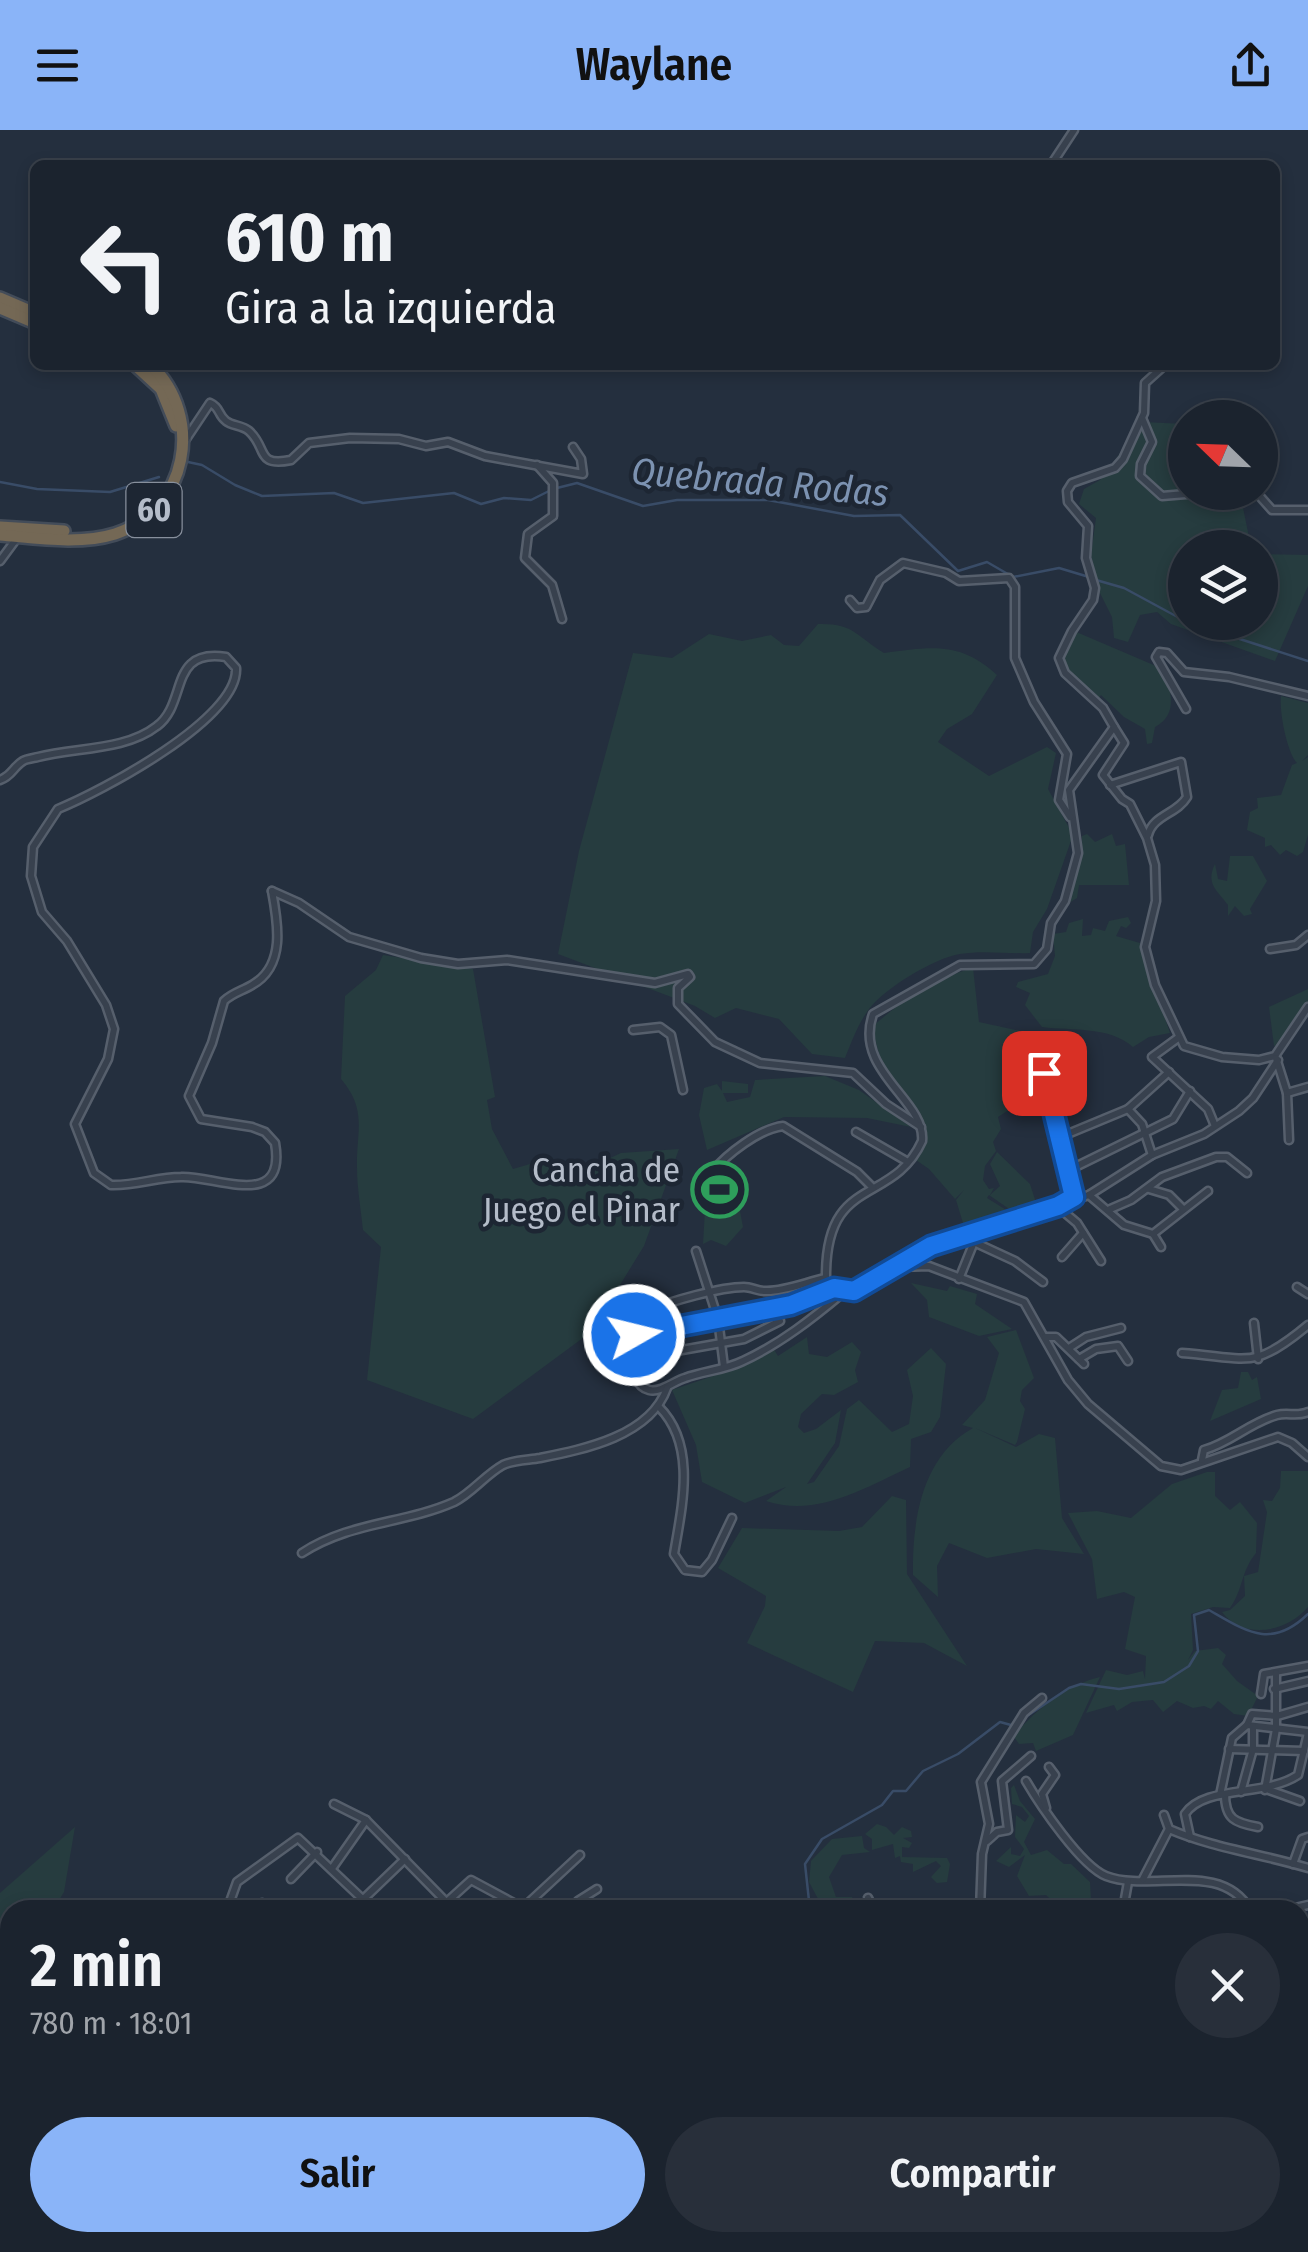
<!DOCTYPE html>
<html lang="es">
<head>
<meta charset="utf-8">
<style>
	:root { --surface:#1b232e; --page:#282f3a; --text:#f1f3f6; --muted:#a0a4aa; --line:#39404a; --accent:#8ab4f8 }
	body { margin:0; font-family:"Fira Sans Condensed",sans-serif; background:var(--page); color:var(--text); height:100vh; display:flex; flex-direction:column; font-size:38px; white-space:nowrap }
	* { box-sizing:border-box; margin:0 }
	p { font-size:32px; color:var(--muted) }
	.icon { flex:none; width:55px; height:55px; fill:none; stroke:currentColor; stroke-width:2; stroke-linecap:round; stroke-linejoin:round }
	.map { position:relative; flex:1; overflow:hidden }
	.panel { position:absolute; left:0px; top:1770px; width:1310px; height:352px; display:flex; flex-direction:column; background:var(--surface); border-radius:30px 30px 0 0; box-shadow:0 5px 15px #0003,0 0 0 2px var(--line) }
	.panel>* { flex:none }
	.banner { position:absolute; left:30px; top:30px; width:1250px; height:210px; border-radius:15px; box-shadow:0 5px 15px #0003,0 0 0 2px var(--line); background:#1b232e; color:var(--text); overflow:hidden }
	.needle { width:65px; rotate:293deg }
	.fabs { position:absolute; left:1168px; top:270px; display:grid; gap:20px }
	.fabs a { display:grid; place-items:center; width:110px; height:110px; border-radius:50%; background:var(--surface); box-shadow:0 5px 15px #0003,0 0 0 2px var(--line); font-size:50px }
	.pin { position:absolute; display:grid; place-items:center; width:85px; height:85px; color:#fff; margin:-42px; border-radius:20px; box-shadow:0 5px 15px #0006 }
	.me { position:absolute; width:110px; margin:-55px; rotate:82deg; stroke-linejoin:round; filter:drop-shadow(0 0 8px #0008) }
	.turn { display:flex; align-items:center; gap:35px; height:210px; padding:0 30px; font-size:45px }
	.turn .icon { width:130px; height:130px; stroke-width:2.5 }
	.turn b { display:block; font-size:70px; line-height:85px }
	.round { display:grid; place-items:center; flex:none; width:105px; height:105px; border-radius:52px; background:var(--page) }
	.head { display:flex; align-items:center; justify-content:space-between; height:170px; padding:0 30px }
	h1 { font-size:60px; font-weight:600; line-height:75px }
	.primary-button { display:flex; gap:20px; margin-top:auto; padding:20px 30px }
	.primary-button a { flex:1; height:115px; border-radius:60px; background:var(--accent); color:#111; font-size:40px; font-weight:600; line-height:115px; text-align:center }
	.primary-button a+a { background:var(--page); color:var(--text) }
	header { display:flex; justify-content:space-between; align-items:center; height:130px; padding:0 30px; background:var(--accent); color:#111; font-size:45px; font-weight:600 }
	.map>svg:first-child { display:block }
	.green { fill:#263c3f }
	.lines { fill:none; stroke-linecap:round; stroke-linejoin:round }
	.stream { stroke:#394c67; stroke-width:2.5 }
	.minor-casing { stroke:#565f6c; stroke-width:11 }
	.highway-casing { stroke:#434c59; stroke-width:16 }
	.minor { stroke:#38414e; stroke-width:6 }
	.highway { stroke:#746855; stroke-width:11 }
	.route-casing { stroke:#114b97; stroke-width:25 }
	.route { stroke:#1a73e8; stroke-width:18 }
	.labels { text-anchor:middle; stroke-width:9; stroke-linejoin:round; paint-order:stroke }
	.shield { fill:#1d2633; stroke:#878f9c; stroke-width:2.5 }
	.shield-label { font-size:32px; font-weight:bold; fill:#b4bcc9 }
	.poi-label { font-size:35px; fill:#b4bcc9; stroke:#1d2633; text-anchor:end }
	.water-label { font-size:38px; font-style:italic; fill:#7c92b1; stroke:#1d2633 }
</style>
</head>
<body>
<header><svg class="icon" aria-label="menu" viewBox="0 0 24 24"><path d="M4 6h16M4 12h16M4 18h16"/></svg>Waylane<svg class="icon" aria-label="share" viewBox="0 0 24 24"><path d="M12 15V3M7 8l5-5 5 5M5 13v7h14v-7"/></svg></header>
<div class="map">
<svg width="1308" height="2122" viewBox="0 0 1308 2122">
	<rect width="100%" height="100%" fill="#242f3e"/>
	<g class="green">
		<path d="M1143,292L1185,294V362L1240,363L1251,417L1185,418V492H1260V424L1308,425V456L1275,531L1171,494L1157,482L1140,485L1128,512L1114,508L1112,487L1100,463L1091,425L1096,388L1079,374L1084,359L1100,350Z"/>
		<path d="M818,494C854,493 856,506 884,523C931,517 960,511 997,545L972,584L947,599L938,612L989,646L1047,617L1056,623L1048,659L1073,705L1047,779L1033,802L1030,823C1007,824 983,820 960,824C934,828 884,859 869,879C858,894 852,911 845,928L812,924L779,889L736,878L715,888L695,876L558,824L579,721L633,523L672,528L709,504L742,511L771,505L784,515L799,516Z"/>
		<path d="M1074,501L1163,539C1171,561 1179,584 1155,597L1152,613L1147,614L1145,599L1124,587L1101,565L1097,571L1066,542L1061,526Z"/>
		<path d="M1281,566L1308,573V625L1302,631L1308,627V705L1303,722L1297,726L1286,720L1280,725L1271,715L1265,717V708L1247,700L1250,682L1258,678L1257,668L1281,665L1292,635L1297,633C1287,623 1279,581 1281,566Z"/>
		<path d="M1087,704L1095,712L1112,704L1116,716L1125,714L1129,755H1079L1077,768L1067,774L1082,718V706Z"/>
		<path d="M1230,726H1253L1267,751L1250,779L1252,784L1244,786L1235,776L1228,786V775C1218,761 1205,754 1215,734L1218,749L1227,751Z"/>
		<path d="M1128,787L1131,793L1126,798L1121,796L1116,806L1140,813L1170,903L1149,907L1133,917C1109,896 1073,901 1042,897L1025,875L1030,863L1016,857L1018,852L1048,844L1055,826L1053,804L1066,802L1069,793L1083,789L1082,806L1091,805L1093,798L1105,801L1109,791Z"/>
		<path d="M383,825L473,839L495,967L487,970L492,999L513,1039L540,1031L556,1032V1053L621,1023L679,1019L644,1116L591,1202L473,1289L367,1250L381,1117L363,1100C361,1080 357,1058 357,1038C356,1001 368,981 341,949L345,866L376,840Z"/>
		<path d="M973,838L979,892L1034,904V934L1037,939L1029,967L998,987L1001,999L993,1012L996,1021L985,1036L983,1050L989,1059L994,1058L990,1065L1000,1056L990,1034L997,1022L1030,1054L1038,1079L1019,1086L989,1065L987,1068L1016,1086L974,1100L971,1094L963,1093L956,1070L964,1060L955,1069L929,1039L913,1028L924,1002L919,985L885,947L872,897C901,871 935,848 973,838Z"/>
		<path d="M1308,859V875L1281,914L1274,916L1269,877Z"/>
		<path d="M825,946L859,960L911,997L867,988L784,987L707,1020L699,985L704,958L717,954L722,961V951L748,954V963H723L727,972L750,967L755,950Z"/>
		<path d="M719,1043L734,1049L743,1097L726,1116L711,1110L703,1114L707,1045Z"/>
		<path d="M911,1153L947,1161L950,1156L977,1164L975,1174L1012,1199L979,1206L929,1187L927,1170Z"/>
		<path d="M1016,1200L1034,1248L1022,1260L1020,1271L1025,1279L1017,1312L1015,1315L975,1298L1016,1317L1039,1304L1055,1308L1062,1388L1084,1424L1036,1419L987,1428L949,1413L937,1436L938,1467L913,1445C912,1390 922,1326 973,1298L962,1295L985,1270L999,1223L987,1207Z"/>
		<path d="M807,1207L809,1224L827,1227L852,1212L861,1222L855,1240L858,1252L834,1265L822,1264L801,1284L798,1297L804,1303L816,1299L841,1280L835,1313L807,1354L814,1352L839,1316L847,1279L859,1270L892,1302L909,1294L913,1266L907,1240L931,1218L946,1234L940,1287L931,1302L911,1309L910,1337C864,1358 817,1388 766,1371L786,1357L745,1373L702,1352L696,1315L672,1260L728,1241L773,1218L778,1226Z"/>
		<path d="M1241,1242H1248L1252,1250L1257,1247L1261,1269L1210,1291L1222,1260L1238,1258Z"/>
		<path d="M1281,1341H1308V1477C1287,1502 1244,1511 1222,1482L1230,1480L1245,1466L1244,1446L1258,1442L1267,1382L1263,1370L1272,1371L1280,1358Z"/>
		<path d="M1207,1342H1215V1366L1230,1380L1240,1372L1257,1393L1256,1423C1241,1441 1243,1460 1230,1478L1213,1477L1191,1484L1193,1520L1188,1530L1195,1521L1218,1518L1226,1525L1222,1534L1237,1551L1258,1566L1248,1586L1234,1584L1218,1571L1211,1579L1204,1576L1193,1578L1177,1571L1163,1582L1153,1570L1132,1572L1117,1581L1114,1575L1086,1583L1106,1540L1127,1545L1143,1541L1145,1549L1146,1526L1125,1519L1135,1467L1124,1462L1097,1469L1092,1429L1068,1383L1097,1381L1131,1388L1172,1354Z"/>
		<path d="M892,1366L906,1370L907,1444L967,1536L924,1513L875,1511L853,1562L747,1513L765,1476L766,1466L718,1438L742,1398L839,1401L862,1397Z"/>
		<path d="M1100,1547L1073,1605L1036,1621L1033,1613L1019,1614L1014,1607C1032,1581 1069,1554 1100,1547Z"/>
		<path d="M1014,1655L1020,1671L1035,1689L1024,1712L1031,1725L1047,1720L1064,1734H1071L1090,1752L1091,1770L1062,1780L1046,1765L1029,1766L1017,1746L1025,1725L1009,1737L996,1731L1011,1717V1724L1020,1726L1024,1719L1015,1707L1016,1685L1025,1692L1029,1686L1022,1677L1012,1674L1011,1658Z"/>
		<path d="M877,1694L886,1697L894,1705L902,1697L911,1701L912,1707L903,1708L912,1713L909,1718L902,1717V1727L947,1728L950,1734L947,1752L937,1753L931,1747L941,1736L936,1731L913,1742V1734L901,1732L900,1726L895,1728L893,1714L872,1720V1709L865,1704Z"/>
		<path d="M75,1697L64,1762L53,1780H10V1899L2,1902L0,1911V1763Z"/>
		<path d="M862,1706L864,1718L870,1722L842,1725L829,1747L836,1767H852L857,1780H824L809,1752L811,1731L832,1709Z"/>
	</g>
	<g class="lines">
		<g class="stream">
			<path d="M188,332L202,335L235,355L262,366L334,363L363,373L454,363L481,374L504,368L531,370L553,359L577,353L643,376L677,370H768L854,386L900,385L958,441L987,432L1013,447L1059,438L1089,447"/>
			<path d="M0,352L37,359L110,362L159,347"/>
			<path d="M1096,450L1124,458L1185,491"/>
			<path d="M1187,492L1308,531"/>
			<path d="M1027,1586L1069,1558L1081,1554L1119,1559L1164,1552L1189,1536L1198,1521L1194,1485L1209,1480C1246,1501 1271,1520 1308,1484"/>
			<path d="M810,1780L805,1734L822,1709L882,1675L893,1661H906L923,1641L958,1624L1000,1592L1011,1595"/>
			<path d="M471,2122L478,2112"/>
		</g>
		<defs>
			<g id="minor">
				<path d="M1051,35L1074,0"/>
				<path d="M163,235H190"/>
				<path d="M1165,235L1145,253L1144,283L1123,329L1115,338L1072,353L1067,361L1068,372L1088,396L1086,428L1095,458L1093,470L1072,501L1059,528L1065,543L1103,578L1114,597L1069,660L1078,723L1065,771L1051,793L1047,819L1034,834L960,835L873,884C853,941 926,970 922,1011C892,1077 825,1043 826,1148L834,1158L860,1159L931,1116L1089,1065L1152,1025L1204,1004L1239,981L1253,968L1278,930"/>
				<path d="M1142,288L1152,312L1141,334L1140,346L1162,366L1210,362"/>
				<path d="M184,312L210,273C221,278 217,284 226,291C232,296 242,295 249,301C268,318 255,337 291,330L309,313L350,308L399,309L426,316L448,312L485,326L583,344L581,329L573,317"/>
				<path d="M537,335L553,353V386L528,404L525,428L552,455L562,489"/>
				<path d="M1256,362L1272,380H1308"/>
				<path d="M0,431L17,408"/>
				<path d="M850,470L857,478L866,477L880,450L903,433L946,443L959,451L1009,448L1015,457V528L1034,572L1067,624L1059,670L1070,687"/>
				<path d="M1186,579L1156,527L1159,522L1167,523L1184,542L1229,547L1308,566"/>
				<path d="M1114,597L1124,613L1103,645L1122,669L1130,674L1147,708L1155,735L1156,771L1145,817L1155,855L1184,916L1222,927L1259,930L1275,926L1308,877"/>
				<path d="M0,650C12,646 13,637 23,631C26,629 34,628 38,627C76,617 125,621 157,596C188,573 168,518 226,527L236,538C239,589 100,662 58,679L33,717L31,746L42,782L67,811L106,875L114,899L108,929L75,994L94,1043L111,1055C135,1056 157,1047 181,1047C215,1045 287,1082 275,1013L265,1002L252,997L201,989L189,966L212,913L224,871C232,863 242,861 252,855C286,836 278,793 272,761"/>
				<path d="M1110,655L1181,632L1187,667C1177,684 1153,685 1148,705"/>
				<path d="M272,761L299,773L349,807L421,828L458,834L507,830L655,853L688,844L690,847L678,858V874L715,912L760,933L853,943L886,974L921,997"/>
				<path d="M1270,819L1296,815L1308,805"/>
				<path d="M633,900L660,897L671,905L683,960"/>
				<path d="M1178,908L1152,927L1208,979L1215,996"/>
				<path d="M1039,923L1074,1067"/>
				<path d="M1276,928L1287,963L1289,1010"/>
				<path d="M1287,963L1308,957"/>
				<path d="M1128,979L1142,994L1152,1025"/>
				<path d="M856,1002L908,1032"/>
				<path d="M1058,1008L1128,979L1169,942"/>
				<path d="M1067,1041L1173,989L1190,961"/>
				<path d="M712,1042C727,1024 759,999 783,996L857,1042L873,1058"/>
				<path d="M1149,1059L1169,1065L1183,1079"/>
				<path d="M1089,1065L1124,1095L1153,1104L1161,1117"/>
				<path d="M1058,1077L1077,1093L1101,1131"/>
				<path d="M1108,1080L1131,1070L1162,1047L1216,1027H1227L1247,1043"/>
				<path d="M1153,1104L1208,1061"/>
				<path d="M963,1107L1015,1131L1043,1152"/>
				<path d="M696,1121L718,1189L724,1237"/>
				<path d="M1062,1127L1083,1103"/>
				<path d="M899,1137L929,1136L1024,1172L1068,1250L1088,1274L1161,1336L1181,1340L1278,1307L1292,1313L1308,1327"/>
				<path d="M826,1148C807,1152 786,1161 767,1161C759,1162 752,1157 744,1157C721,1157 670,1171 648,1181C627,1192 623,1253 649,1260C661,1263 674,1251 685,1248C704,1241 725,1240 743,1231C780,1214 813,1188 844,1162"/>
				<path d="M959,1149L974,1112"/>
				<path d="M1297,1157L1308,1164"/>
				<path d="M1254,1193L1258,1229"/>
				<path d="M635,1204L672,1201L791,1175L834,1158"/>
				<path d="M1045,1207H1056L1084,1234"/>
				<path d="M1069,1218L1086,1207L1121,1198"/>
				<path d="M665,1223L744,1209L780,1191"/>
				<path d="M1182,1223C1249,1228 1253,1241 1308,1195"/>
				<path d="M1079,1229L1096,1219L1118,1216L1128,1231"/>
				<path d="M659,1277C697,1315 682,1376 674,1424L685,1440L702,1442L712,1430L732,1388"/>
				<path d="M1202,1330L1204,1320C1230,1313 1249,1293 1277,1285C1288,1282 1297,1287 1308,1282"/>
				<path d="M302,1423C349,1392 404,1394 454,1372C472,1363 485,1345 503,1335C513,1330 528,1330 540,1328C585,1319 650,1306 667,1258"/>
				<path d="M1274,1559L1308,1551"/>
				<path d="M1261,1564L1264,1544L1308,1536"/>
				<path d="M1308,1602L1247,1595L1252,1584L1277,1586L1308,1577"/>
				<path d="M1229,1619L1304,1621"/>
				<path d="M1026,1651C1040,1675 1081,1736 1106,1746C1150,1763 1221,1729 1250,1780"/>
				<path d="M1265,1660L1276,1599V1543"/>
				<path d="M1269,1660L1300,1671"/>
				<path d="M1241,1662L1253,1619V1596"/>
				<path d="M1225,1664C1225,1689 1235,1693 1258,1697"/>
				<path d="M1220,1665L1232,1608L1247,1595"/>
				<path d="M334,1674L366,1690L454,1780"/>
				<path d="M1046,1678L1042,1664L1055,1645L1049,1637"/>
				<path d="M1164,1685L1169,1699C1213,1718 1262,1724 1308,1738"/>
				<path d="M1190,1707L1185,1684C1204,1655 1265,1667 1298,1645L1308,1603"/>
				<path d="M987,1711L997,1702L1008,1700L1002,1651L1031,1626"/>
				<path d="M1293,1734L1302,1709L1308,1707"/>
				<path d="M333,1737L366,1690"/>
				<path d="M291,1749L317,1722"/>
				<path d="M1143,1749L1169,1699"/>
				<path d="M868,1768L874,1780"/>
				<path d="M291,1774L296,1780"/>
				<path d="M522,1779L580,1725"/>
				<path d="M227,1780L237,1752L298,1708L374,1780"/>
				<path d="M230,1780L262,1773"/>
				<path d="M352,1780L405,1729"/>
				<path d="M438,1780L471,1750L523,1778"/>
				<path d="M580,1780L578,1771L597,1759"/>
				<path d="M980,1780L982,1724L989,1694L981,1652L1024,1583L1042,1568"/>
				<path d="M1032,1780H1034"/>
				<path d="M1123,1780L1128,1752"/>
				<path d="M1286,1780L1308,1775"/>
				<path d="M1300,1844H1308"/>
				<path d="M1300,1861L1308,1863"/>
				<path d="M1300,1953L1308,1950"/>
				<path d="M1300,2000L1308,1994"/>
				<path d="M1300,2012L1308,2014"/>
				<path d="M0,2037L10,2045"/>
				<path d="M61,2112L66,2122"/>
				<path d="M712,2112L717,2122"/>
				<path d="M736,2112L754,2122"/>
				<path d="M947,2112L954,2122"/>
				<path d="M957,2112L976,2122"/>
				<path d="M1024,2112L1029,2122"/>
				<path d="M1105,2112L1111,2118L1136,2116L1157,2122"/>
				<path d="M828,2117L832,2122"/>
				<path d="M973,2120L980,2112"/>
				<path d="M185,2122L192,2112"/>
				<path d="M238,2122L240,2112"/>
				<path d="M306,2122L318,2112"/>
				<path d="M517,2122L518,2112"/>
				<path d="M592,2122L595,2112"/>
				<path d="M648,2122L664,2112"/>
				<path d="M799,2122V2112"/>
				<path d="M854,2122L862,2112"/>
				<path d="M922,2122L933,2112"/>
				<path d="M1056,2122L1074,2112"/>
			</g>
			<g id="highway">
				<path d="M0,168L35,183"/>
				<path d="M0,178L35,193"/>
				<path d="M135,235L161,259L176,296"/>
				<path d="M0,397L64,401"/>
				<path d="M0,405C36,408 80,415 115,404C188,380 205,287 151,235"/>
			</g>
		</defs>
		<use href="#minor" class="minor-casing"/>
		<use href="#highway" class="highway-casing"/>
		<use href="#minor" class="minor"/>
		<use href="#highway" class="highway"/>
	</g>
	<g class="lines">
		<defs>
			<path id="route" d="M634,1205L791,1175L834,1158L854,1161L931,1116L1058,1076L1074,1067L1044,943"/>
		</defs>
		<use href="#route" class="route-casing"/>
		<use href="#route" class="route"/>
	</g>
	<defs>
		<symbol id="stadium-ring" viewBox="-11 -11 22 22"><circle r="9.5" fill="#1d2633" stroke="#2e9e5b" stroke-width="1.5"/><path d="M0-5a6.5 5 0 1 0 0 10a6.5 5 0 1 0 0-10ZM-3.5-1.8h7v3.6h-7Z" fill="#2e9e5b"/></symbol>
	</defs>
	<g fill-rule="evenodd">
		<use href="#stadium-ring" x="688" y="1028" width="63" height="63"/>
	</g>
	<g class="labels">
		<rect class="shield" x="126.5" y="353" width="55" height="54" rx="8"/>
		<g class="shield-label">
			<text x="154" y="391">60</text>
		</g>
		<g class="poi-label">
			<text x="680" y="1052">Cancha de<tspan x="680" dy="40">Juego el Pinar</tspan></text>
		</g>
		<g class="water-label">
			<text transform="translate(760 352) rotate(5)" y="13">Quebrada Rodas</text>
		</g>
	</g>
</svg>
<div class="fabs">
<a><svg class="needle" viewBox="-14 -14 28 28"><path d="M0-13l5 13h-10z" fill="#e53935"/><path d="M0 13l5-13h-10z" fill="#a0a4aa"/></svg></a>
<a><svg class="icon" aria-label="layers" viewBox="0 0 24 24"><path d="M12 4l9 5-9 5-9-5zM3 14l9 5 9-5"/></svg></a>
</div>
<div class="pin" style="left:1044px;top:943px;background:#d93025"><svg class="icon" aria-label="arrive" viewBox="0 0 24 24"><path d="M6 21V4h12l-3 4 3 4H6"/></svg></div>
<svg class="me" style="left:634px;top:1205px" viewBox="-20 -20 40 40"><circle r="17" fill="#1a73e8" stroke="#fff" stroke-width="3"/><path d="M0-11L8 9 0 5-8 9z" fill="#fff"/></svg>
<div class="banner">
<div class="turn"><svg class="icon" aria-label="left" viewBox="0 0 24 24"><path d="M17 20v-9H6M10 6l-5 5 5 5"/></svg><div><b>610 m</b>Gira a la izquierda</div></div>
</div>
<section class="panel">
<div class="head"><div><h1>2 min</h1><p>780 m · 18:01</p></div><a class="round"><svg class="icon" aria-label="close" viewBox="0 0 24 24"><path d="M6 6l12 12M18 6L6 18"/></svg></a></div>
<div class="primary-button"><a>Salir</a><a>Compartir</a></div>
</section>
</div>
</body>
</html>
